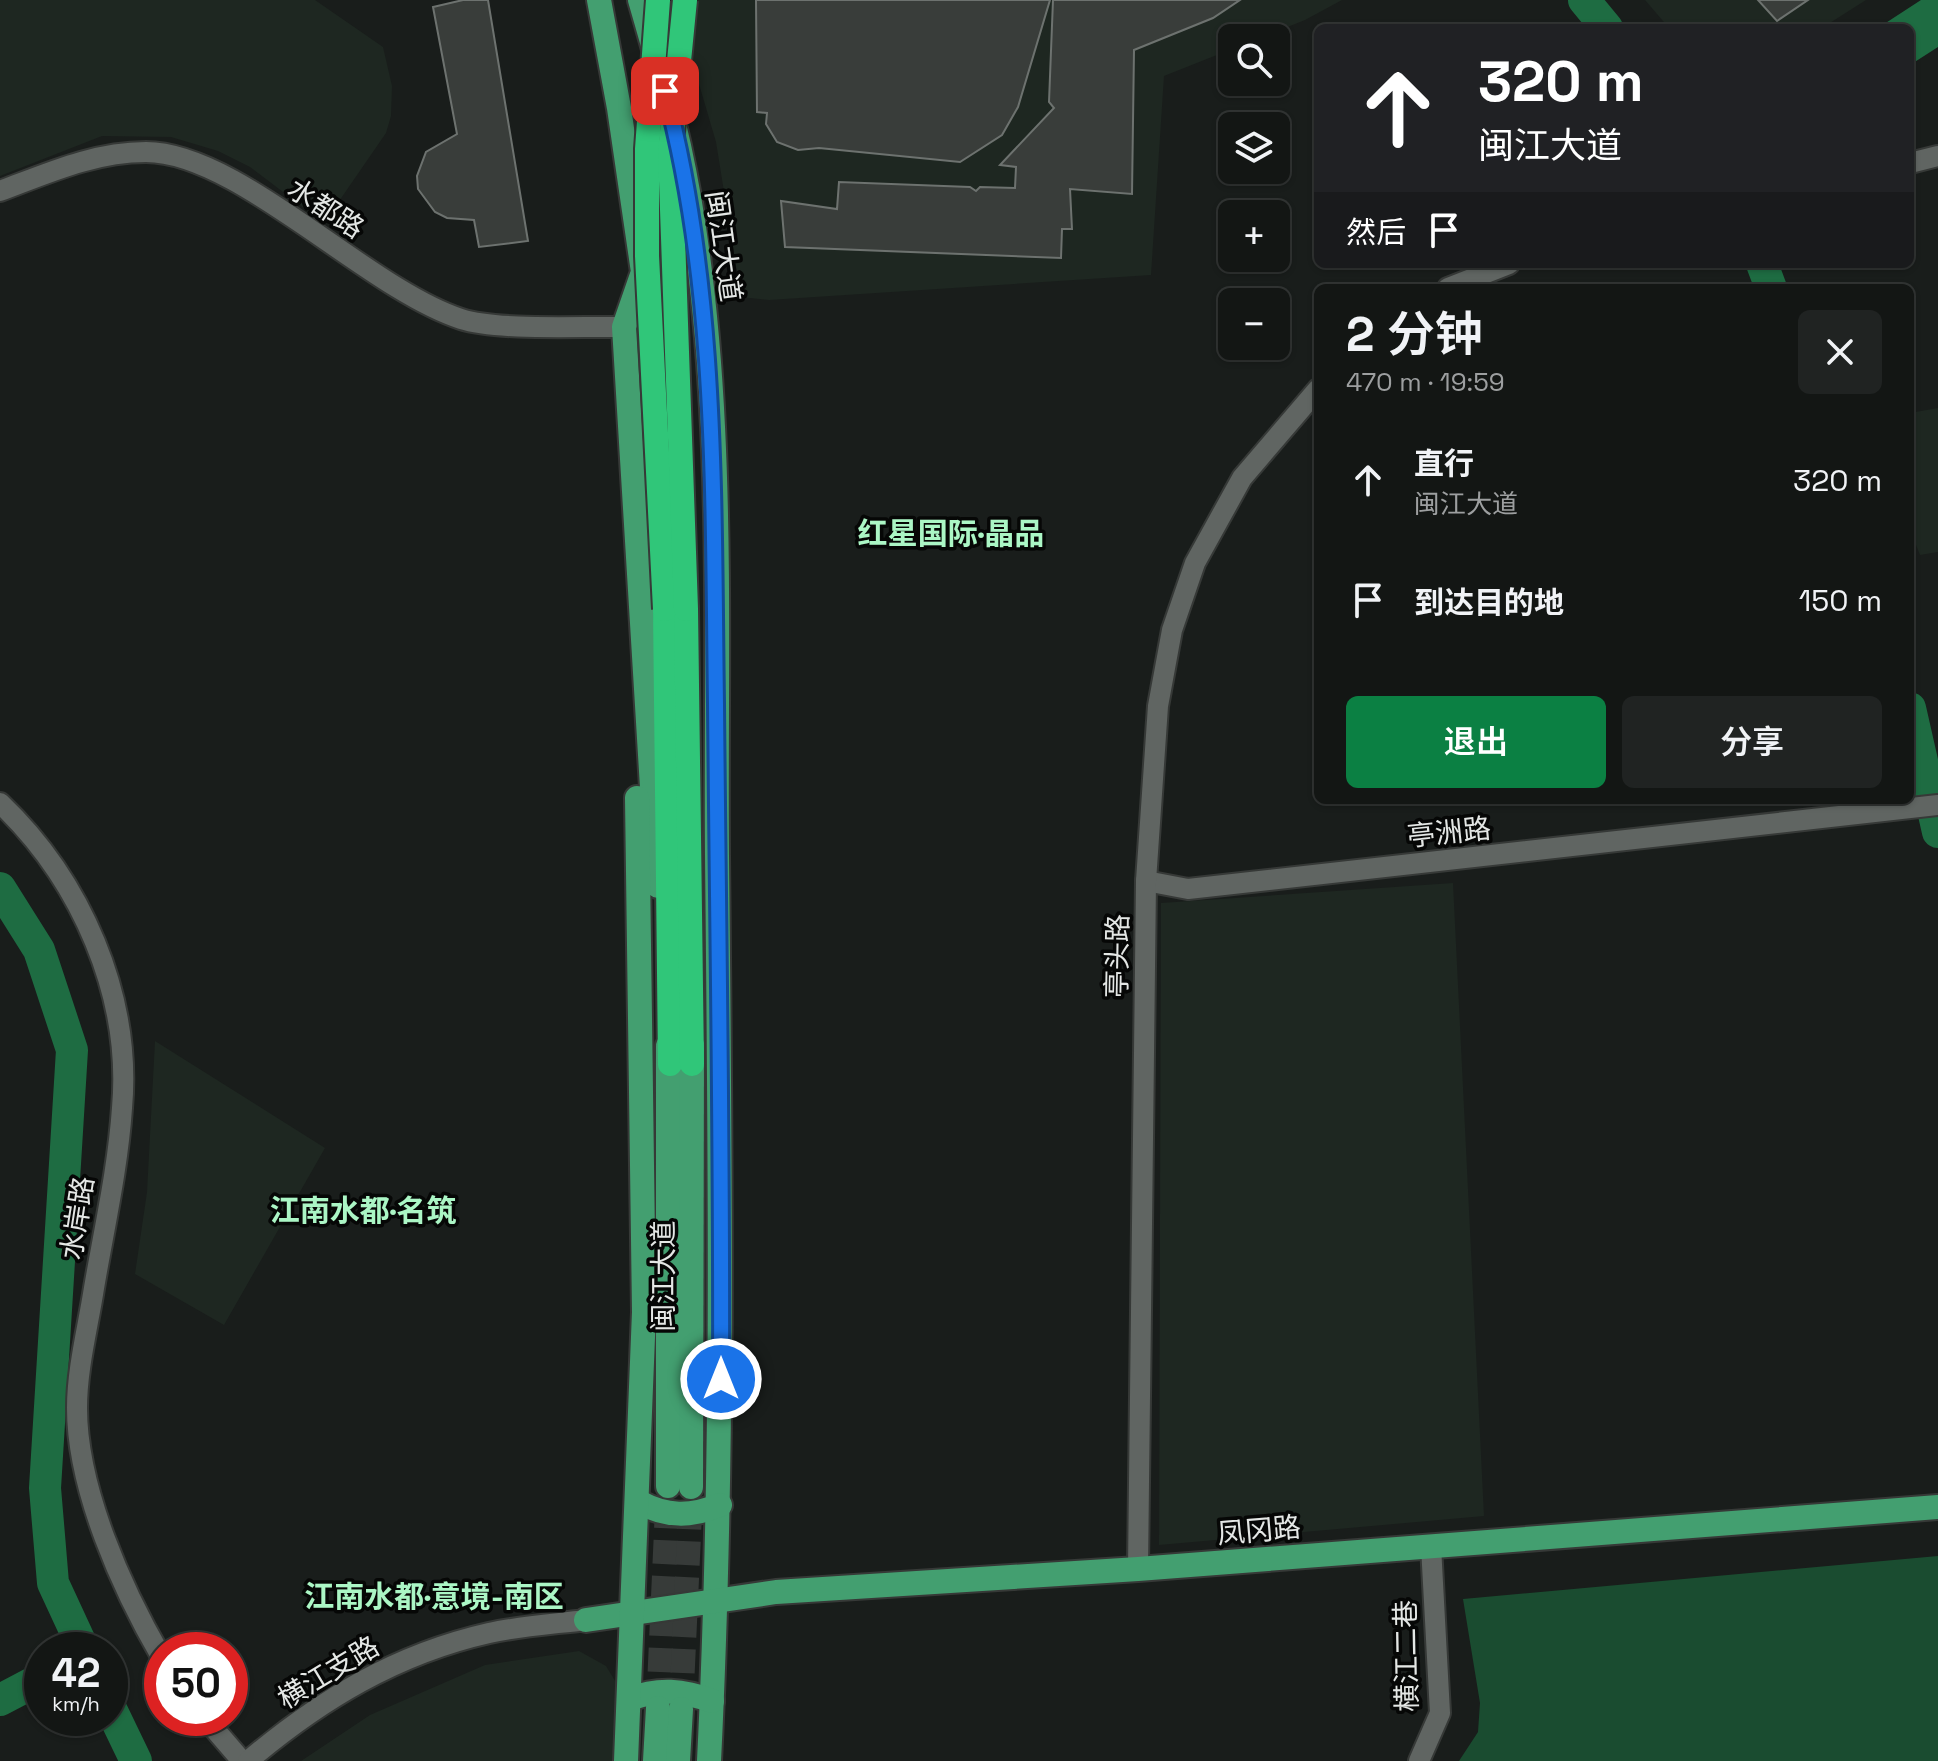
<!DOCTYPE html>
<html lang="zh">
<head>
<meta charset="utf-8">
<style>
	:root { --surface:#131614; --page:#202322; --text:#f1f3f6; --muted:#9d9fa0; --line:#323534; --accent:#0b8043 }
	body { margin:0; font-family:"Space Grotesk","Noto Sans SC",sans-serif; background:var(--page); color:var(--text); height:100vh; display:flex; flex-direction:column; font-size:30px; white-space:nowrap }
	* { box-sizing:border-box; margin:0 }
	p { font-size:26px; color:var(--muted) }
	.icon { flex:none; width:44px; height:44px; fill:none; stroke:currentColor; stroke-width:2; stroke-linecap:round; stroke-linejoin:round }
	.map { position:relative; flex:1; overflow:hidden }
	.panel { position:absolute; left:1314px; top:284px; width:600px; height:520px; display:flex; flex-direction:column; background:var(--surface); border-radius:12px; box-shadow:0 2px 6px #0004,0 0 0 2px var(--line) }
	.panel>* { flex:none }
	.banner { position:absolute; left:1314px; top:24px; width:600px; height:244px; border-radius:12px; box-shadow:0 2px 6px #0004,0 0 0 2px var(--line); background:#202124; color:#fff; overflow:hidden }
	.fabs { position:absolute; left:1218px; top:24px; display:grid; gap:16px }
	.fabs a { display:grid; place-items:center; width:72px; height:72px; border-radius:12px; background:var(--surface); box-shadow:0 2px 6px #0004,0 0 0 2px var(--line); font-size:40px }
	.speed { position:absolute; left:24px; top:1632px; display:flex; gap:16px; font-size:40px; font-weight:700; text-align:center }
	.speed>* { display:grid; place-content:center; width:104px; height:104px; border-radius:50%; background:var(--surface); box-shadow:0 2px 6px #0004,0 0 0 2px var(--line); line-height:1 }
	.speed small { font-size:20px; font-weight:400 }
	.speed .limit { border:12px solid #d22; background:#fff; color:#111 }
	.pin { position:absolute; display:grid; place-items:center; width:68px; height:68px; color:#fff; margin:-34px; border-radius:16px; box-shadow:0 4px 12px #0006 }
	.me { position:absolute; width:88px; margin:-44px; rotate:0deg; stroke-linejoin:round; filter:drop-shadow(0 0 6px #0008) }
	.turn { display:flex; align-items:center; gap:28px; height:168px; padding:0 32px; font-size:36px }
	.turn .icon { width:104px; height:104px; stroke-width:2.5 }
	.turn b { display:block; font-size:56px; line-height:68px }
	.then { display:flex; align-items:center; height:76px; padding:0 32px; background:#0003; gap:16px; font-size:30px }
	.round { display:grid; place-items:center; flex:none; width:84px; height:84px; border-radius:12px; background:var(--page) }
	.overview { display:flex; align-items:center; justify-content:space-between; height:136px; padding:0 32px }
	h1 { font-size:48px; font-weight:600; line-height:60px }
	.cta { display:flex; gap:16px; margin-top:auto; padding:16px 32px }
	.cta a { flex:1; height:92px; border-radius:12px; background:var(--accent); color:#fff; font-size:32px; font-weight:600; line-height:92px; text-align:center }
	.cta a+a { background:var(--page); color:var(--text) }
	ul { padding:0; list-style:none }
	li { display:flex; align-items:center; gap:24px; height:120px; padding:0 32px }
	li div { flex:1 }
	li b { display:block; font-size:30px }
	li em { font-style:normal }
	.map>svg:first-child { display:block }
	.built { fill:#1e2721 }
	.green { fill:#1a4c30 }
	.water { fill:#1e6c42 }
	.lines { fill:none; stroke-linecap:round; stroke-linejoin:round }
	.river { stroke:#1e6c42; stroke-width:32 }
	.building { fill:#393d3a; stroke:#6d726f; stroke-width:2 }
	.major-tunnel { stroke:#373b39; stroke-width:24; stroke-dasharray:24 12; stroke-linecap:butt }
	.minor-casing { stroke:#363937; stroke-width:24 }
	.major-casing { stroke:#363937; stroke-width:28 }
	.highway-casing { stroke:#363937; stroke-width:28 }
	.minor { stroke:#606562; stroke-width:20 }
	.major { stroke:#439f70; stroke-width:24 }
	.highway { stroke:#30c679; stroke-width:24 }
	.highway-bridge-casing { stroke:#363937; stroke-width:28; stroke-linecap:butt }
	.highway-bridge { stroke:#30c679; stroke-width:24 }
	.route-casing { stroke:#114b97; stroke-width:20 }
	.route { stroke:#1a73e8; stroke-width:14 }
	.labels { text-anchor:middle; stroke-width:7; stroke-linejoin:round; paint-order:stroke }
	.street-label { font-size:28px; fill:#e4e7e5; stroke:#060706 }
	.neighbourhood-label { font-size:30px; font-weight:bold; fill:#abf6c5; stroke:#060706 }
</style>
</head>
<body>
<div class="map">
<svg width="1938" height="1761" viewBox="0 0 1938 1761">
	<rect width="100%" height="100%" fill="#191d1b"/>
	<g class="built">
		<path d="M0,0H315L383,47L392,86L391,116L386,133L324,223L250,167L218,151L171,137L102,136L0,176Z"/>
		<path d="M697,0H1342L1305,20L1260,38H1232V49L1164,76L1151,275L769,300L741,297L716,142L689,50Z"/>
		<path d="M1645,0H1866L1822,28H1669Z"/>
		<path d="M1938,408V552L1920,555L1910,530V413Z"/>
		<path d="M1453,883L1484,1516L1159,1545L1161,903Z"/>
		<path d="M155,1041L325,1148L224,1325L135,1274L147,1192Z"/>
		<path d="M579,1651L606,1666L617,1684L613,1761H301L370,1715L485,1665Z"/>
	</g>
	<path class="green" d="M1938,1556V1761H1459L1478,1732L1480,1703L1463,1599Z"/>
	<path class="water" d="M1921,0H1938V47L1910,65V28H1878Z"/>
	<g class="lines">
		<g class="river">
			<path d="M1584,0L1607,28"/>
			<path d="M1762,264L1771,288"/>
			<path d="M1910,708L1938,832"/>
			<path d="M0,888L39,950L72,1050L45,1488L53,1583L84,1650"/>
			<path d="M0,1700L42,1678"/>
			<path d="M110,1707L136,1761"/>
		</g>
	</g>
	<g class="building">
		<path d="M463,0H488L528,241L479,247L474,220L447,218L435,212L418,189L417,176L426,152L457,134L433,7Z"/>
		<path d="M756,0H1050L1018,107L1002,135L960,162L819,148L798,150L777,142L766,124L767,113L757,112Z"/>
		<path d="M1053,0H1240L1213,18L1134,50L1132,194L1070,189L1072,229H1062L1061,258L785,247L781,201L837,209L839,182L970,187L976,191L980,187L1015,188L1016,167L1000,165L1054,108L1049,102Z"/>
		<path d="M1758,0H1808L1777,21Z"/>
	</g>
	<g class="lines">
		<g class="major-tunnel">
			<path d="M658,1708L668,1486"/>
			<path d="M681,1709L691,1492"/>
		</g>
		<defs>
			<g id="minor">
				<path d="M1910,163L1938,156"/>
				<path d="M0,191C48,173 94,152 146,152C238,152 366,288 461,319C499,331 582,326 624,327"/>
				<path d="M1448,288L1509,264"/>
				<path d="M0,803C81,880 132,996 122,1108C118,1168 104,1229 94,1288C88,1327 77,1368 77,1408C77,1489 122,1589 162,1658"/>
				<path d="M1146,881L1188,889L1938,805"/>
				<path d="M1138,1569L1146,881L1158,706L1172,630L1195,563L1242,478L1318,389"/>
				<path d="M205,1718L242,1761"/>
				<path d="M248,1761C320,1700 396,1654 489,1633C521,1626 554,1624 586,1620"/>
				<path d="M1419,1761L1440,1713L1431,1546"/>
			</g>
			<g id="major">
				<path d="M599,0L619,108L643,272L624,327L658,886"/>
				<path d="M640,0C654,48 668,97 679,146C728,371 715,624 717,855C720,1157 724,1459 709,1761"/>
				<path d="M668,1046V1486"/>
				<path d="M691,1487L692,1045"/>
				<path d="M639,1502C666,1517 691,1517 720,1505"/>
				<path d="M586,1620L776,1592L1138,1569L1938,1507"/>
				<path d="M629,1699C659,1688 683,1690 712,1701"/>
				<path d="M626,1761L644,1312L637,798"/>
				<path d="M655,1761L658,1708"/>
				<path d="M678,1761L681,1709"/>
			</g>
			<g id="highway">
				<path d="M665,609L670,1064"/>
				<path d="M686,609L692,1064"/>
			</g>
		</defs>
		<use href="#minor" class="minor-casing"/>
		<use href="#major" class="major-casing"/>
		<use href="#highway" class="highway-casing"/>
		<use href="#minor" class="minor"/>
		<use href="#major" class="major"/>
		<use href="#highway" class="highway"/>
		<defs>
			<g id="highway-bridge">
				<path d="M658,0L647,149V256L665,609"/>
				<path d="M685,0L670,152L686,609"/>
			</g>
		</defs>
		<use href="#highway-bridge" class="highway-bridge-casing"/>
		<use href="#highway-bridge" class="highway-bridge"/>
	</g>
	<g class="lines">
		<defs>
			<path id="route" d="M665,91C718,291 713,499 716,704C718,929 722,1154 721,1379"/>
		</defs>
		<use href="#route" class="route-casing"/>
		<use href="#route" class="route"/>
	</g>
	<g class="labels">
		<g class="street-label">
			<text transform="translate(326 208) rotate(33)" y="10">水都路</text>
			<text transform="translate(724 246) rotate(82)" y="10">闽江大道</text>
			<text transform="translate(1449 832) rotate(-6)" y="10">亭洲路</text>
			<text transform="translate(1117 956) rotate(-89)" y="10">亭头路</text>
			<text transform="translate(77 1218) rotate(-81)" y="10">水岸路</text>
			<text transform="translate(663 1276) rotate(-90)" y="10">闽江大道</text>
			<text transform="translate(1259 1530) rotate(-5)" y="10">凤冈路</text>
			<text transform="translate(1406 1656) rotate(-91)" y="10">横江二巷</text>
			<text transform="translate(328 1672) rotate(-31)" y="10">横江支路</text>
		</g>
		<g class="neighbourhood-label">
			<text x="951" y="544">红星国际·晶品</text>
			<text x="363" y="1221">江南水都·名筑</text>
			<text x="434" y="1607">江南水都·意境-南区</text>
		</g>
	</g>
</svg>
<div class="fabs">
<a><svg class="icon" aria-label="search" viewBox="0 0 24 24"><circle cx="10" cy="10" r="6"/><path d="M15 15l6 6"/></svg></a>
<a><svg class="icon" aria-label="layers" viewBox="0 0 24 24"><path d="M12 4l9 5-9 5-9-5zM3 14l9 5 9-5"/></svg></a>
<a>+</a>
<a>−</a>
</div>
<div class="speed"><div>42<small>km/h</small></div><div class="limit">50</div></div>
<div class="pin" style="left:665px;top:91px;background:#d93025"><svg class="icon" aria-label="arrive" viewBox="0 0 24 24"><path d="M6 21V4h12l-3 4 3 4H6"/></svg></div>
<svg class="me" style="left:721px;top:1379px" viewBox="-20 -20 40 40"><circle r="17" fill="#1a73e8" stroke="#fff" stroke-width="3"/><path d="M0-11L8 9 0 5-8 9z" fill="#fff"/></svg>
<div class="banner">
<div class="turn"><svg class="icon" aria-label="ahead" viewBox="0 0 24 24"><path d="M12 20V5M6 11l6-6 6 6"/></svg><div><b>320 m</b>闽江大道</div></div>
<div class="then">然后<svg class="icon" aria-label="arrive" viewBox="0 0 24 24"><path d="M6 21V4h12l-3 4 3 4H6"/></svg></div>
</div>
<section class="panel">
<div class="overview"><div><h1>2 分钟</h1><p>470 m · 19:59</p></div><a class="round"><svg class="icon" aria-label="close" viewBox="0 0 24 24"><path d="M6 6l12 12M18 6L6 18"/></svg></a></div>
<ul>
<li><svg class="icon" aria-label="ahead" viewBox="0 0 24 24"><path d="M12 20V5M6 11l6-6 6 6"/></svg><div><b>直行</b><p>闽江大道</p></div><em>320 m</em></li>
<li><svg class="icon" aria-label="arrive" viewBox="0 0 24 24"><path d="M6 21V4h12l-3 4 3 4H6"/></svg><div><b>到达目的地</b></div><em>150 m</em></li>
</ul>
<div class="cta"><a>退出</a><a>分享</a></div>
</section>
</div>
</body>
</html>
